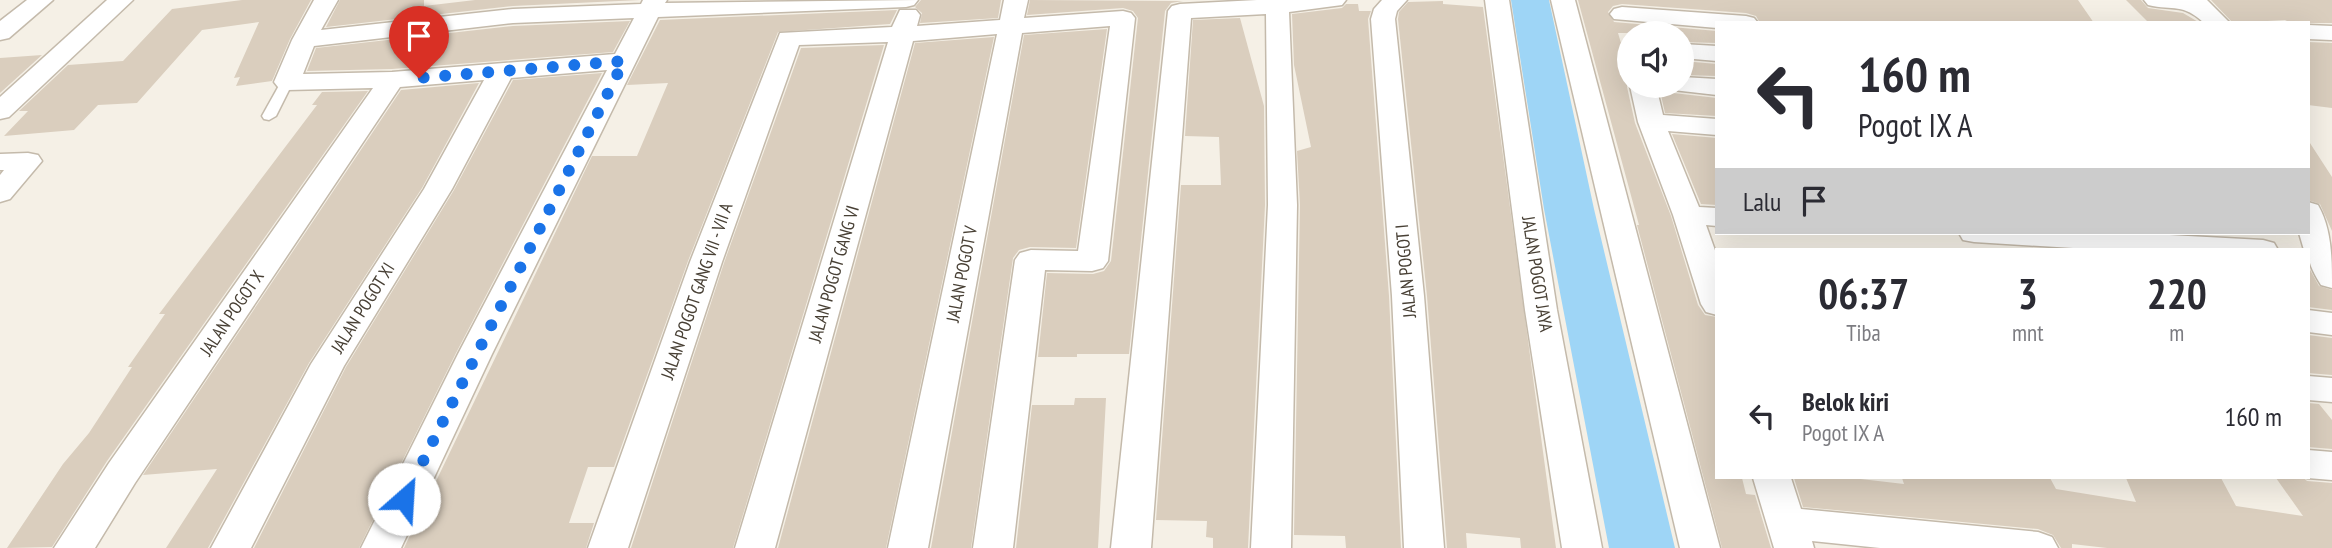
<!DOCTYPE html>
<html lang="id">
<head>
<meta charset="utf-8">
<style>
	:root { --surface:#fff; --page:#f7f7f7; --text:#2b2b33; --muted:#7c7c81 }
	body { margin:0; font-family:"PT Sans Narrow",sans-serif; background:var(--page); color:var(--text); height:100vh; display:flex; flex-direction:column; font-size:26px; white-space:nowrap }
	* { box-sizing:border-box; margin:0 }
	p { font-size:23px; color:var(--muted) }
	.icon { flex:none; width:38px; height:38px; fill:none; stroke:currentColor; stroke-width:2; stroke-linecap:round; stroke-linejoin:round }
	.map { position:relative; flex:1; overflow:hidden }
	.sheet { position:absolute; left:1715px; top:248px; width:595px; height:231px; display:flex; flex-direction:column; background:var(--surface); border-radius:0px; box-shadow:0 7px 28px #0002 }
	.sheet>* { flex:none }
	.top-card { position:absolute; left:1715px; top:21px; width:595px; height:214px; border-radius:0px; box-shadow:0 7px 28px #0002; background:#fff; color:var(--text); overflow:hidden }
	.fabs { position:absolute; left:1617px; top:21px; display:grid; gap:14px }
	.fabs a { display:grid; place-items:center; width:77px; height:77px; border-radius:50%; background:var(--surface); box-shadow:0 7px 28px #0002; font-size:35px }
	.pin { position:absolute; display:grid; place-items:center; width:60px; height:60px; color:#fff; margin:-72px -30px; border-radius:50% 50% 50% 0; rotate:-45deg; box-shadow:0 0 7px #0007 }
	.pin .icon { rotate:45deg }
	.me { position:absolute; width:77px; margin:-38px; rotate:26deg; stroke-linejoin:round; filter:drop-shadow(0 0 5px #0008) }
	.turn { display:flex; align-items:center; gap:24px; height:147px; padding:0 28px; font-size:32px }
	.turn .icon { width:91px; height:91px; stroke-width:2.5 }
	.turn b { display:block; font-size:49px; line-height:60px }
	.then { display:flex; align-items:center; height:66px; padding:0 28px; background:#0003; gap:14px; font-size:26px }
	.eta { display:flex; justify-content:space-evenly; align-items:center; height:119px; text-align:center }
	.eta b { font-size:42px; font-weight:800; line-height:49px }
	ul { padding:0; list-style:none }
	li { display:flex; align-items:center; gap:21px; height:98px; padding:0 28px }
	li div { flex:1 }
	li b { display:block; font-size:26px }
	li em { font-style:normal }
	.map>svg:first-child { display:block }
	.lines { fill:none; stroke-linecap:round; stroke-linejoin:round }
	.river { fill:#9ed5f6; fill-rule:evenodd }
	.building { fill:#dacebe }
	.service-casing { stroke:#c4baab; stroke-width:3 }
	.minor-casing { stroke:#c4baab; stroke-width:3 }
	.service { fill:#fff; fill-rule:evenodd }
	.minor { fill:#fff; fill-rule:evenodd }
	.route { stroke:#1a73e8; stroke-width:12; stroke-dasharray:0 21.6 }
	.labels { text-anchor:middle; stroke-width:6; stroke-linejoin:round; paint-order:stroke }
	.street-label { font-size:18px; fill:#484035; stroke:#fff }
</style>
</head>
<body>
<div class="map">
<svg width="2332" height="548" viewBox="0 0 2332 548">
	<rect width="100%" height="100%" fill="#f5f0e6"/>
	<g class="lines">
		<path class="river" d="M1511,0H1549L1594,209L1675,548H1609L1544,209Z"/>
	</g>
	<g class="building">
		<path d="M242,0H311L290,39L272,81L236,86L240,77L234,78L259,22L202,30L137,103L98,105L74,130L4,136L28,111H19L68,65L123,61L172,9Z"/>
		<path d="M340,0H424V6L475,0H640L513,6L326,27Z"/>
		<path d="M921,0H1001L998,18L920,23L922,13L915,7Z"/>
		<path d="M1030,0L1183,1L1171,3L1165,11L1129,354H1077V357H1038L1047,273L1093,274L1104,271L1111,261L1138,18L1133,11L1123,8L1027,15Z"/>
		<path d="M1578,0H2078L2094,23H1760L1756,16L1746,13L1622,4L1613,6L1608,12L1614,22L1717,31V43L1682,42V33H1618L1629,70L1627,87L1635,123L1671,216L1698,305L1705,315L1717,317V478H1742L1746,494L1755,495L1771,548H1722L1637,225H1639Z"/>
		<path d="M2126,0H2141L2148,8L2183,13L2200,23H2149Z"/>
		<path d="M2211,0H2332V23H2291L2285,20L2233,23Z"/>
		<path d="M1443,1V4L1483,7L1556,548H1521L1520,538L1466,533L1467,548H1447L1427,296L1398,19L1399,12L1408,2Z"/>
		<path d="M1346,4H1358L1359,11H1371L1368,19L1389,296L1401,548H1346L1345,536L1294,535L1300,205L1297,151L1311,147L1294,65L1292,14L1342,8Z"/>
		<path d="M897,10L890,24L778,32L688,261L614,467H588L569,523H594L586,548H404L592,156H637L668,83L627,85L660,20Z"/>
		<path d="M1240,18L1264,106L1265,205L1248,548H1213V538L1206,537L1207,521L1156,520L1181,185H1221L1219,137L1185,136L1193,20Z"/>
		<path d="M630,21L613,52L392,69L307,71L316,48L513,26Z"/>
		<path d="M1107,29L1076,248L1030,247L1019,250L1013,258L971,548H931L1024,35Z"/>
		<path d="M994,37L886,548H778L915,43Z"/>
		<path d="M2308,42L2332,43V108L2308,105Z"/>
		<path d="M884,45L733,548H631L724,263L801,48Z"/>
		<path d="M42,55L0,93V58Z"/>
		<path d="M1682,61L1717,64V76L1682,75Z"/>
		<path d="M602,73L456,353L359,548H254L346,367L454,190L513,80Z"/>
		<path d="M479,83L422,188L309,363L208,548H166L217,469L143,475L401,90Z"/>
		<path d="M1659,86H1667L1673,93L1717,98V116L1665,113Z"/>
		<path d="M368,91L107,461L52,547L7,548L63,464L89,433L132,367H128L165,314H159L317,105H312L322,92Z"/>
		<path d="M1672,134L1717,138V205L1701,204Z"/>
		<path d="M2308,140L2332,177V231L2320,204L2308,200Z"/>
		<path d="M2308,266L2319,286L2332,290V310L2308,307Z"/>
		<path d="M2308,335L2332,338V375L2308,373Z"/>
		<path d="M1075,398H1106L1098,548H1016L1032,405H1074Z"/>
		<path d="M2308,403L2319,404L2332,420V449L2308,447Z"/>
		<path d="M1794,478H1852L1904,484L1902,478H2050L2056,489L2136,502L2126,478H2221L2236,506L2303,516L2276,478H2304L2307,481L2332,483V548H2107L2072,544V548H2061L2053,535L2038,529L1803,507Z"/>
	</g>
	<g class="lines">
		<defs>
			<path id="service" d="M287,78L293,82L276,116L269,120L264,119L262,116L281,82Z"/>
			<g id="minor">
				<path d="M27,0H53L9,38L0,40V21Z"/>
				<path d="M107,0H133L9,117L0,119V97Z"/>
				<path d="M314,0H338L321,30L513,9L641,4L643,0H667L665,3L918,0L914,5L906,7L658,17L492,354L401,548H361L458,354L607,70L511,78L452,189L344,366L251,548H211L311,364L424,189L484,80L400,87L135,483L95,548H54L109,463L373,88L287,90L278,87L274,82L292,40ZM634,18L615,54L392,72L303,74L314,46L513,23Z"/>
				<path d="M1004,0H1028L1024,18L1123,11L1131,13L1135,18L1108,261L1103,268L1092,271L1045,270L1013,548H973L1015,260L1020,253L1031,250L1078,251L1110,26L1022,33L928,548H888L997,34L913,41L775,548H735L888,42L799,45L722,262L628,548H588L690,262L780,33L892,27L900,10H916L920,15L917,26L1000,20Z"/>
				<path d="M1257,0H1346L1342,5L1289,12L1297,205L1291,548H1251L1268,205L1266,14L1191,18L1151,548H1111L1168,11L1172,6L1180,4Z"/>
				<path d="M1382,0H1407L1397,11L1395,19L1424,296L1444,548H1404L1392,296L1371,19L1374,9Z"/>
				<path d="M1485,0H1509L1557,310L1602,548H1562L1525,310Z"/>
				<path d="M1551,0H1575L1720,548H1680Z"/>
				<path d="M2144,0H2207L2230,23H2204C2183,3 2174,11 2148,5Z"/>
				<path d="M1622,7L1746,16L1754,18L1758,23H1717V28L1614,19L1610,14L1614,9Z"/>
				<path d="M2308,25L2332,26V40L2308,39Z"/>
				<path d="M1682,44L1717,46V61L1682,58Z"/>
				<path d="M1682,77L1717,79V95L1673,90L1670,86H1682Z"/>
				<path d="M1630,86H1656L1663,115L1717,119V135L1668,131L1699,207L1717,208V226L1706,225L1717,256V315L1706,312L1701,304L1673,215L1638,122Z"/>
				<path d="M28,153L38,155L42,161L10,199L0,202V175L4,170H0V154Z"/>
				<path d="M2308,202L2318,205C2332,229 2332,260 2332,288L2321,285C2314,274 2308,263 2308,250H2304L2299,233H2308Z"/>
				<path d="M1959,233H2132L2263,240L2274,243L2278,250H2106L1974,242L1963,240Z"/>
				<path d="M2308,310L2332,313V335L2308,332Z"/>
				<path d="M2308,376L2332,378V402L2308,400Z"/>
				<path d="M2308,450L2332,452V480L2307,478Z"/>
				<path d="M1753,478H1791L1801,509L2038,532L2052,537L2058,548H1880L1812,541L1814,548H1774Z"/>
			</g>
		</defs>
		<use href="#service" class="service-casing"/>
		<use href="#minor" class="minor-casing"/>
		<use href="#service" class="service"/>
		<use href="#minor" class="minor"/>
	</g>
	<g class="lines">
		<path class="route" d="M404,499L624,61L419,78"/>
	</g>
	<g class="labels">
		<g class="street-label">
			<text transform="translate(1406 271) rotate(-95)" y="6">JALAN POGOT I</text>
			<text transform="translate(834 274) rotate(-74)" y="6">JALAN POGOT GANG VI</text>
			<text transform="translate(962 274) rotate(-79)" y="6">JALAN POGOT V</text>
			<text transform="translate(1537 274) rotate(81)" y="6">JALAN POGOT JAYA</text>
			<text transform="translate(697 291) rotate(-71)" y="6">JALAN POGOT GANG VII - VII A</text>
			<text transform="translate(363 308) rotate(-58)" y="6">JALAN POGOT XI</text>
			<text transform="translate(232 313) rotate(-56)" y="6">JALAN POGOT X</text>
		</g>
	</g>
</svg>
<div class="fabs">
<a><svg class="icon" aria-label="sound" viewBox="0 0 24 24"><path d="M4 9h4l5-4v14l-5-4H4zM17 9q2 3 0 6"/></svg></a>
</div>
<div class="pin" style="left:419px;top:78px;background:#d93025"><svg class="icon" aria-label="arrive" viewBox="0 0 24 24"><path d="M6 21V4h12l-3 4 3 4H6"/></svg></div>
<svg class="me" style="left:404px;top:499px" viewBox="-20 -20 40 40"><circle r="19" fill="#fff"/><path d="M0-13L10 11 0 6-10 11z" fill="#1a73e8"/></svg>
<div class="top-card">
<div class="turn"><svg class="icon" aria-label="left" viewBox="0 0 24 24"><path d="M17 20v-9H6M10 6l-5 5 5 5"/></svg><div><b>160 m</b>Pogot IX A</div></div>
<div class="then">Lalu<svg class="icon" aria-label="arrive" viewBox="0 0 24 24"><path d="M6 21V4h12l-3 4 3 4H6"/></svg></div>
</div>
<section class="sheet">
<div class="eta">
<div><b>06:37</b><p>Tiba</p></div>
<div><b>3</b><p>mnt</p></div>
<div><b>220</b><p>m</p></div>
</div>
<ul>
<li><svg class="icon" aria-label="left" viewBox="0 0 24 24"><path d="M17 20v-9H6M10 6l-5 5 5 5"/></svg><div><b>Belok kiri</b><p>Pogot IX A</p></div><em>160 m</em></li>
</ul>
</section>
</div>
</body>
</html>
